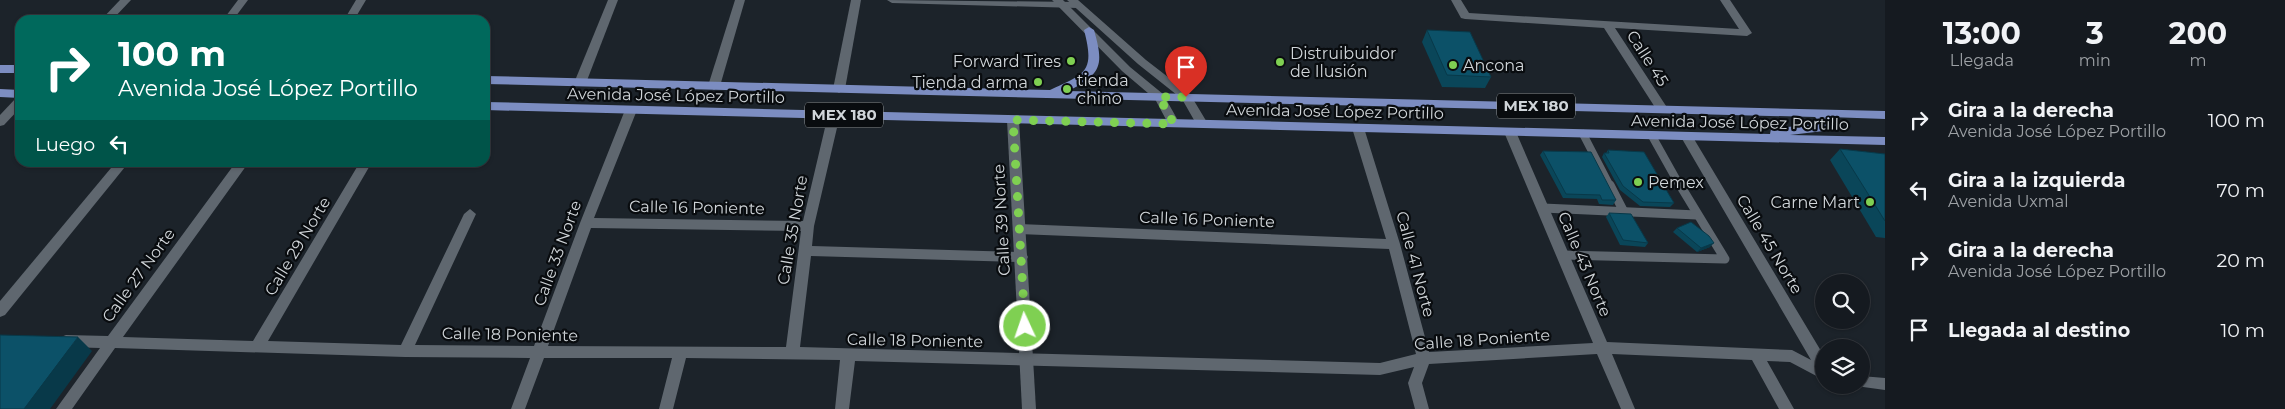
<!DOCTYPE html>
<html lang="es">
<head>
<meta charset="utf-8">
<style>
	:root { --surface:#151a20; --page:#22272d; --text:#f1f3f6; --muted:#9da1a5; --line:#34383e }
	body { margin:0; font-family:Montserrat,sans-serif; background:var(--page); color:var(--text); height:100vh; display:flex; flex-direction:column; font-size:19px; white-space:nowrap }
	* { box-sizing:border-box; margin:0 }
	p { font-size:16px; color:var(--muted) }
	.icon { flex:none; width:28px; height:28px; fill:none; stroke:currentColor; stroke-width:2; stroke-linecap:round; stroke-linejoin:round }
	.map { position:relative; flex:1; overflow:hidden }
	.sheet { display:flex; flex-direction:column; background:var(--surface); width:400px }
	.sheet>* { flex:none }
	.hud { position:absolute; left:15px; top:15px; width:475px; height:152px; border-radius:15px; box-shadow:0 1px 4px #0004,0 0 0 1px var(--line); background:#00695c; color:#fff; overflow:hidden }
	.tools { position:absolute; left:1815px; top:274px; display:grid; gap:10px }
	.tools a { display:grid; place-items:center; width:55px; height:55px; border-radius:50%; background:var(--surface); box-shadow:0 1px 4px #0004,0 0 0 1px var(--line); font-size:25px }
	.pin { position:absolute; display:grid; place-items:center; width:42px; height:42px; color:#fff; margin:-51px -21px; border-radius:50% 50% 50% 0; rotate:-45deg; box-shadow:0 0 5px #0007 }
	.pin .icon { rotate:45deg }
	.me { position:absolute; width:55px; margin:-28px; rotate:357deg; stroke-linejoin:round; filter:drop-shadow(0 0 4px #0008) }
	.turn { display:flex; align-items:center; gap:18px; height:105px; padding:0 20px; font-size:22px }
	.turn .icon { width:65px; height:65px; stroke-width:2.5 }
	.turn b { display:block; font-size:35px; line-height:42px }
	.then { display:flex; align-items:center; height:48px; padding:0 20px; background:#0003; gap:10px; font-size:19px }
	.eta { display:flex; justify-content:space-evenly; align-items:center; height:85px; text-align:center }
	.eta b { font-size:30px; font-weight:700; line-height:35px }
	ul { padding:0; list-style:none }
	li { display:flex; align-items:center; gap:15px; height:70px; padding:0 20px }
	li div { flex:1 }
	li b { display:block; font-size:19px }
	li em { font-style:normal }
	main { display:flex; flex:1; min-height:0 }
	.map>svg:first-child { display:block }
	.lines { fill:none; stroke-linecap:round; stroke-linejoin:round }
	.lane-far1 { stroke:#5f676f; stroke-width:8 }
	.lane { stroke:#5f676f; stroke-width:9 }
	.street { fill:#5f676f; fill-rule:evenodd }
	.secondary { fill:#5f676f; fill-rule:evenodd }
	.primary { fill:#7c8dc1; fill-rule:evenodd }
	.wall { fill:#0a4659 }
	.shaded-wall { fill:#083949 }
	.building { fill:#0c5168; stroke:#083949 }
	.route { stroke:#7fd052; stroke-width:9; stroke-dasharray:0 16.2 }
	.poi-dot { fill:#7fd052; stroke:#090c0f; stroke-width:2 }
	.labels { text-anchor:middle; stroke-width:4.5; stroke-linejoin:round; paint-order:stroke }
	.shield { fill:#090c0f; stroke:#94999c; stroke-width:1 }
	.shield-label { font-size:15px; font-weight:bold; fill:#d0d5d9 }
	.poi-label { font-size:16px; fill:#d0d5d9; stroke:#090c0f; text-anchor:start }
	.street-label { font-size:16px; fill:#d0d5d9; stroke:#090c0f }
</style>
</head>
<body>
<main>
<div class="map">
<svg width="1885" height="409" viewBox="0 0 1885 409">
	<rect width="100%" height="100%" fill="#1c232a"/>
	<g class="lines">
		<g class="lane-far1">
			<path d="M1583,134L1610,186"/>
			<path d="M1652,136L1680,186"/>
		</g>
		<g class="lane">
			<path d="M1610,185L1624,212"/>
			<path d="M1543,208L1697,215"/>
			<path d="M1562,255L1725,259L1680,185"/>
		</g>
		<g class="street">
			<path d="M120,0H131L112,20H101Z"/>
			<path d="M238,0H248L233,20H223Z"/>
			<path d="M356,0H366L354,20H344Z"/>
			<path d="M608,0H618L586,83L584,86H576L574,83Z"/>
			<path d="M735,0H745L720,86L714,90L708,86Z"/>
			<path d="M851,0H861L845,89L839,93L833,89Z"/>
			<path d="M887,0L1077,2L1082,5L1077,8L892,3Z"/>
			<path d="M1451,0H1461L1469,13L1739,29L1720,0H1730L1752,33L1747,36L1615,28L1668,109L1662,113L1658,112L1604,28L1465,19L1461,18Z"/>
			<path d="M20,97V108L4,125L0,126V115L16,98Z"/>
			<path d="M631,106L637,110L594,218L803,221L828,115L834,111L840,115L814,226L812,246L1021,252L1026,253L1028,257L1026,261L1021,262L811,256L800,347L1380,363L1416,354L1389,249L1019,234L1014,232L1013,229L1014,226L1019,224L1386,239L1352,128L1358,124L1364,128L1400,244L1429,352L1593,343L1504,132L1510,128L1516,132L1607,342L1792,350L1811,360L1681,137L1687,133L1691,134L1824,356V380L1790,362L1767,361L1794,409H1779L1752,360L1612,354L1635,409H1621L1597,354L1429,364L1422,383L1429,409H1415L1408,383L1414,367L1380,375L855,361L849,409H835L840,360L686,358L673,409H659L672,358H544L525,409H511L530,358L405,357L115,348L72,409H56L100,348L66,347L61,345L59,341L61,337L66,335L108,336L236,162H249L123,337L253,341L360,162H372L268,341L401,345L464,214L470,209L476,214L415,345L534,346L580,223L625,110ZM591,228L801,231L786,347L548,346Z"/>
			<path d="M116,162H129L5,315L0,317V301Z"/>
			<path d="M1861,376L1885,378V390L1856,386L1861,385Z"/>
		</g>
		<g class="secondary">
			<path d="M1052,0H1063L1130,67L1163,94L1180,124L1178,127H1170L1155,99L1122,71Z"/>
			<path d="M1067,0H1078L1146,60L1190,94L1208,124L1206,127H1198L1182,99L1138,64Z"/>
			<path d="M1013,116L1019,120L1036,409H1022L1007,120Z"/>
		</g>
		<g class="primary">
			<path d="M1089,27L1094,30C1104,65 1102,74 1068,91L1885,111V119L1829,117L1833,122L1832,130L1790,135L1885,137V145L485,110V102L1770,134L1771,129L1775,128L1822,124L1815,117L485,84V76L1050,90C1086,73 1095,72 1084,30Z"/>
			<rect x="0" y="65" width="20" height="8"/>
			<path d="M0,89L20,90V98L0,97Z"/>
		</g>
	</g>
	<g class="wall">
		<path d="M1427,30L1491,77L1485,88L1442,87L1422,42Z"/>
		<path d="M1840,149L1885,154V238L1876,237L1830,160Z"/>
		<path d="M1608,150L1674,203L1670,207L1640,206L1620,190L1602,157L1604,153H1606Z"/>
		<path d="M1543,151L1616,200L1613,205L1599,204L1597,199L1563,198L1540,155Z"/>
		<path d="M1609,213L1648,243L1645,247L1620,245L1606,217Z"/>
		<path d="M1677,228L1710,247L1697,252L1673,232Z"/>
	</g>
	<g class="shaded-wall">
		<path d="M1714,243L1710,247L1697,252L1701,248Z"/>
		<path d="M78,337L92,351L50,409H24Z"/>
	</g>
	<g class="building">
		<path d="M1427,30L1470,32L1491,77L1447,75Z"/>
		<path d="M1840,149L1885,154V221Z"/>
		<path d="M1608,150L1644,152L1674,203L1643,202L1623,186L1604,153H1609Z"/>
		<path d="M1543,151L1591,152L1616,200H1602L1600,195L1566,194Z"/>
		<path d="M1609,213L1631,214L1648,243L1623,240Z"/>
		<path d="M1691,222L1709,236L1714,243L1701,248L1677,228Z"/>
		<path d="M0,335L78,337L24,409H0Z"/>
	</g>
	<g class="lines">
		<path class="route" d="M1025,326L1013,120L1174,124L1159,97H1186"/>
	</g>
	<g class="poi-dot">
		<circle cx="1071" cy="61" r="5"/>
		<circle cx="1280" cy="62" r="5"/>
		<circle cx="1453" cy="65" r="5"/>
		<circle cx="1038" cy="82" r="5"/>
		<circle cx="1067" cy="89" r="5"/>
		<circle cx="1638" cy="182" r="5"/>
		<circle cx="1870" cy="202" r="5"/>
	</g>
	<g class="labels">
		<g class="shield">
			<rect x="1497" y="93.5" width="78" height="25" rx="4"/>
			<rect x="805" y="102.5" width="78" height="25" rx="4"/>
		</g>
		<g class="shield-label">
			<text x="1536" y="111">MEX 180</text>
			<text x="844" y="120">MEX 180</text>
		</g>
		<g class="poi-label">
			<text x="1290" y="59">Distruibuidor<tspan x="1290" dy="18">de Ilusión</tspan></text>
			<text x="1061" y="67" text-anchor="end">Forward Tires</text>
			<text x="1463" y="71">Ancona</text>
			<text x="1077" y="86">tienda<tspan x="1077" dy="18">chino</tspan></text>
			<text x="1028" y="88" text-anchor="end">Tienda d arma</text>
			<text x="1648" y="188">Pemex</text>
			<text x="1860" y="208" text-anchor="end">Carne Mart</text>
		</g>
		<g class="street-label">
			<text transform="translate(1648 58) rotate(57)" y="6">Calle 45</text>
			<text transform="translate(676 95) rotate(1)" y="6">Avenida José López Portillo</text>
			<text transform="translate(1335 111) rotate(1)" y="6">Avenida José López Portillo</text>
			<text transform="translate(1740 122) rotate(1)" y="6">Avenida José López Portillo</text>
			<text transform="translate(697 207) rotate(1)" y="6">Calle 16 Poniente</text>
			<text transform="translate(1207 219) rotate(2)" y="6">Calle 16 Poniente</text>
			<text transform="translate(1001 220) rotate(-93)" y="6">Calle 39 Norte</text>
			<text transform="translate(792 230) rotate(-80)" y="6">Calle 35 Norte</text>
			<text transform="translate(1770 244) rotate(59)" y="6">Calle 45 Norte</text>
			<text transform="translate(297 246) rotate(-59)" y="6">Calle 29 Norte</text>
			<text transform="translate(557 253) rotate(-70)" y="6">Calle 33 Norte</text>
			<text transform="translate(1416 264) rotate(75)" y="6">Calle 41 Norte</text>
			<text transform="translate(1585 264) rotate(67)" y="6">Calle 43 Norte</text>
			<text transform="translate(138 275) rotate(-54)" y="6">Calle 27 Norte</text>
			<text transform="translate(510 334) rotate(1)" y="6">Calle 18 Poniente</text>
			<text transform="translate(1482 339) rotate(-4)" y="6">Calle 18 Poniente</text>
			<text transform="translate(915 340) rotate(1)" y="6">Calle 18 Poniente</text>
		</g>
	</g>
</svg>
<div class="tools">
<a><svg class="icon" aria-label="search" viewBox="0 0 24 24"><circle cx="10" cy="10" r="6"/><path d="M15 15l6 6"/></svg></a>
<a><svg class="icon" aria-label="layers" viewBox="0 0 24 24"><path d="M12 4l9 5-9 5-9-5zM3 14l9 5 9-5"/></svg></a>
</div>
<div class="pin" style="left:1186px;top:97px;background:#d93025"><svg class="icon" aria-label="arrive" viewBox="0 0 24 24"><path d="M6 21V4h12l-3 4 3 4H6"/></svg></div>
<svg class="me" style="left:1025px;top:326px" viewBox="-20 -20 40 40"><circle r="17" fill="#7fd052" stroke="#fff" stroke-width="3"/><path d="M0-11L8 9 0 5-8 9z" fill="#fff"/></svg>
<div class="hud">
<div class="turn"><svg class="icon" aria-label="right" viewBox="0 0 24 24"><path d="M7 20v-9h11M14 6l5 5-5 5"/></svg><div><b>100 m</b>Avenida José López Portillo</div></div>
<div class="then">Luego<svg class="icon" aria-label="left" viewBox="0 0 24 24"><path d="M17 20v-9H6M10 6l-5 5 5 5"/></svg></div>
</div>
</div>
<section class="sheet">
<div class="eta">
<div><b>13:00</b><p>Llegada</p></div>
<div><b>3</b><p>min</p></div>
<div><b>200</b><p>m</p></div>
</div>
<ul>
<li><svg class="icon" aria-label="right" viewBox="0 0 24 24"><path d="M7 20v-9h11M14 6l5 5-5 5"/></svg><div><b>Gira a la derecha</b><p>Avenida José López Portillo</p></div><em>100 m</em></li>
<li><svg class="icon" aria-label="left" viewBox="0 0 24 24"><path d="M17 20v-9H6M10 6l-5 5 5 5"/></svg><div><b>Gira a la izquierda</b><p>Avenida Uxmal</p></div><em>70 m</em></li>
<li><svg class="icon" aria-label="right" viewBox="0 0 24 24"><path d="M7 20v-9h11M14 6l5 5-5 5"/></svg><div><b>Gira a la derecha</b><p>Avenida José López Portillo</p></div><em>20 m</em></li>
<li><svg class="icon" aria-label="arrive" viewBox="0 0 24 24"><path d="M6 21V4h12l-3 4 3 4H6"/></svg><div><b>Llegada al destino</b></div><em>10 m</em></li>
</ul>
</section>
</main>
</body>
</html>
